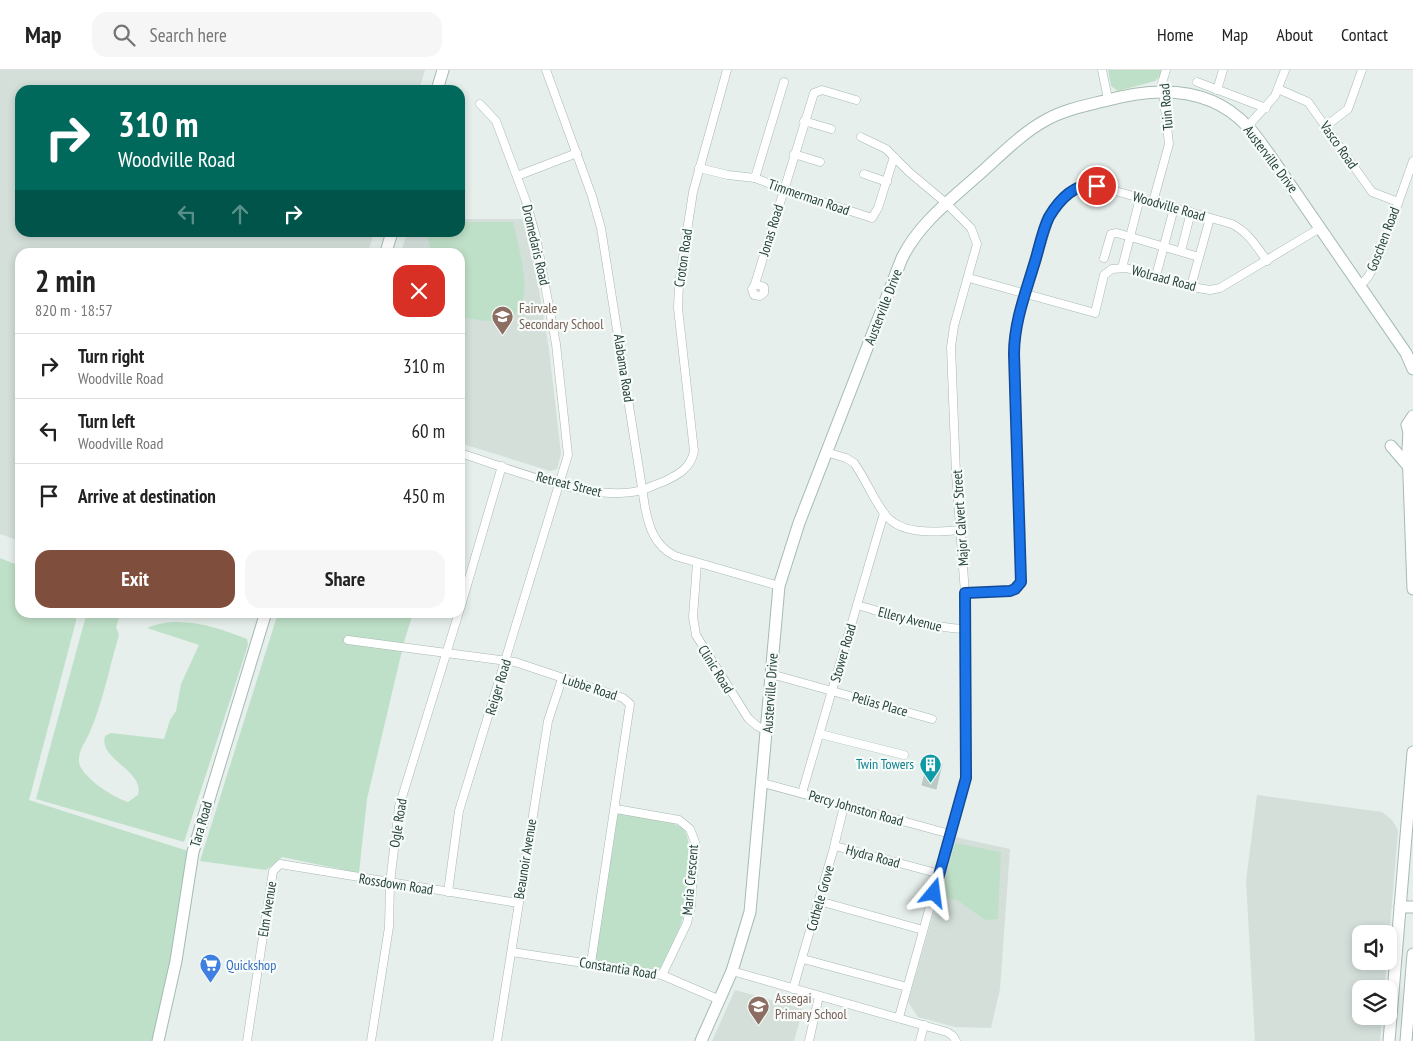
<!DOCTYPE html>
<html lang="en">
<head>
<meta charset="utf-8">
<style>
	:root { --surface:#fff; --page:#f6f6f6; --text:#222; --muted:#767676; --line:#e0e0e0; --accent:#804e3d }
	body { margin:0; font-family:"PT Sans Narrow",sans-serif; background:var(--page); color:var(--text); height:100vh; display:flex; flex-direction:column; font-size:19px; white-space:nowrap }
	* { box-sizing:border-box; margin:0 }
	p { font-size:16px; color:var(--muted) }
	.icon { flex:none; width:28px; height:28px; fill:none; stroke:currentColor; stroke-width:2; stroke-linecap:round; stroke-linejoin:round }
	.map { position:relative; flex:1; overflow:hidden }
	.drawer { position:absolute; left:15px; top:178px; width:450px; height:370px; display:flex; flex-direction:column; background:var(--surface); border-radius:15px; box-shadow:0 2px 8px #0003 }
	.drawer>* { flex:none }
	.banner { position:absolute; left:15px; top:15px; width:450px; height:152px; border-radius:15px; box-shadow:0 2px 8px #0003; background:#00695c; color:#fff; overflow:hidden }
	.controls { position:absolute; left:1352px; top:855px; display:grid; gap:10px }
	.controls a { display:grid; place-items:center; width:45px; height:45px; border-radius:10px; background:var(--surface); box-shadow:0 2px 8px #0003; font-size:25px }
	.pin { position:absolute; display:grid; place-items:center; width:42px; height:42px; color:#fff; margin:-21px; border:2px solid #fff; border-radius:50%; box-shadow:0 1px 5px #0007 }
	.me { position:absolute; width:55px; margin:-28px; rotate:16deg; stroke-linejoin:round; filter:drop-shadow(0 0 4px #0008) }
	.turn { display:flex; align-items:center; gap:18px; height:105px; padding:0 20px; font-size:22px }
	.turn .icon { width:65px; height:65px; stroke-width:2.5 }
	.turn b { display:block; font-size:35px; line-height:42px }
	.lanes { display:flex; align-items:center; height:48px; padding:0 20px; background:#0003; justify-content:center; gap:25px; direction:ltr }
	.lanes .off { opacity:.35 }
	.round { display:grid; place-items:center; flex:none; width:52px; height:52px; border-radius:15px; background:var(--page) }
	.summary { display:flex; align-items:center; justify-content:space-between; height:85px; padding:0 20px }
	h1 { font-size:30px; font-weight:700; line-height:38px }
	.cta { display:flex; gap:10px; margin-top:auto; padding:10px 20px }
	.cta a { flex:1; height:58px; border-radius:15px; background:var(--accent); color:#fff; font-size:20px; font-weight:700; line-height:58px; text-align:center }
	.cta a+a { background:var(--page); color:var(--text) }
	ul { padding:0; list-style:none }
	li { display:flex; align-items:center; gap:15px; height:65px; padding:0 20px; border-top:1px solid var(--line) }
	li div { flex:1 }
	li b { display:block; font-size:19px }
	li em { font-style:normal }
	header { display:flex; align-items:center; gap:30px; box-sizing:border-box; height:70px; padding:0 25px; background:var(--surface); border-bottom:1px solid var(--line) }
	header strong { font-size:24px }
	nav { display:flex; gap:28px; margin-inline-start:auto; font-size:18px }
	.search { width:350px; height:45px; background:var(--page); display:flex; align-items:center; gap:12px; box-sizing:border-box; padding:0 18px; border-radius:15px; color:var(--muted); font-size:19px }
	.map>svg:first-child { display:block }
	.built { fill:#d4dfda }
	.green { fill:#bfe0c8 }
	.building { fill:#bbcac4; stroke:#b8c9c2 }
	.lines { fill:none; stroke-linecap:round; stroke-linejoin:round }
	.street-casing { stroke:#a8b8b2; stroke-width:9 }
	.secondary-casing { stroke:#a4bbb3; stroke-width:13 }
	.street { stroke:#fff; stroke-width:8 }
	.secondary { stroke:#fff; stroke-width:11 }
	.route-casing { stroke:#114b97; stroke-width:12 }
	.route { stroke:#1a73e8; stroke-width:9 }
	.labels { text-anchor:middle; stroke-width:4.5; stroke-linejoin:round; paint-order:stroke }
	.street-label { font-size:14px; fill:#24423a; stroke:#f7fbf9 }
	.education-label { font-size:14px; fill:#785e54; stroke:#f7fbf9; text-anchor:start }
	.culture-label { font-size:14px; fill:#0d838f; stroke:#f7fbf9; text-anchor:end }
	.shop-label { font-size:14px; fill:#366cbe; stroke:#f7fbf9; text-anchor:start }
</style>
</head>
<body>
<header>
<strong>Map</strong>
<div class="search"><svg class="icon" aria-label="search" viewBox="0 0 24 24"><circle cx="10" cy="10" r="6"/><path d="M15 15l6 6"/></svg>Search here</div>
<nav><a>Home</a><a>Map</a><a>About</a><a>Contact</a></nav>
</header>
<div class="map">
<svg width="1413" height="971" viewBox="0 0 1413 971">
	<rect width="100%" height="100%" fill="#e6efeb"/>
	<g class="built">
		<path d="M0,0H425L419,20H20V162L374,163L368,182H20V471L0,464Z"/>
		<path d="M460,149H524L530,167L549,279L561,384L557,399L550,401L460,373V182H401L407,163L460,162Z"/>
		<path d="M1257,725L1382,742L1392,750L1398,760L1389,868V864H1361V891H1387L1384,919H1361V946H1382L1380,971H1255L1246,811Z"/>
		<path d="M955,767L1010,779L1000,919L991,958L955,957L918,947L908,932Z"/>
		<path d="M735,920L803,939L794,971H712Z"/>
	</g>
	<g class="green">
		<path d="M1108,0H1162L1160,6L1155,11L1118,21L1111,16Z"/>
		<path d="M460,152H513C518,176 539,239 507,249C492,254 475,249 460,247V182H431L427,163L460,162Z"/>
		<path d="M0,488L20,496V542L76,543V551L29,730L188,781L157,971H0Z"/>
		<path d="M87,542L116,544L119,548L116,557L119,565C109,598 103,633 89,664C85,673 78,681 79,692C81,707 114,728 128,732L138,725C145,700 98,690 105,666L111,663L164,669L170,650L176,641L181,614L199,575L147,558C178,544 218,557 247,569L248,575L184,772L36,729Z"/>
		<path d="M278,543H413L404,572L367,729L359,803L282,787L266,800L200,791Z"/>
		<path d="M618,743C634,746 673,748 684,760C694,771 688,826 685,840C681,860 669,878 661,897L656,900L597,891L595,886Z"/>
		<path d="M955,773L1001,782L998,849L985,850L957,830L940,827Z"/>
	</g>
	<path class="building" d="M928,691L942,694L936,719L922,715Z"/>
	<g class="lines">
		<defs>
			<g id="street">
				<path d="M546,0L592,126L601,158L645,437C649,458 655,476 675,486L779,516"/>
				<path d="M1102,0L1108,29"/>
				<path d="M1197,12L1266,38"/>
				<path d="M1278,19L1308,32L1372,122L1398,132"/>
				<path d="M1217,20L1223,0"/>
				<path d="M804,51L831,59"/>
				<path d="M1248,56L1275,26L1285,0"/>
				<path d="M1326,56L1348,39L1362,0"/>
				<path d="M861,67L886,79L909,102L946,133L971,158L977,174L954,256L951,277L956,404L965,523L966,708L899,947"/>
				<path d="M794,84L820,92"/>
				<path d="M699,98L728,105L755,108L783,119L872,148L878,138L894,87"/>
				<path d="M864,104L887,112"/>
				<path d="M517,106L577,83"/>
				<path d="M755,108L784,12"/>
				<path d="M1153,132L1169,74L1162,13L1166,0"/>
				<path d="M1181,181L1191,142"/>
				<path d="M1104,188L1111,164L1117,163L1199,187"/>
				<path d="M1122,198L1140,128"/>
				<path d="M1156,206L1174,138"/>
				<path d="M969,208L1095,243L1104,205L1112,199L1126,198L1198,218L1210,220L1220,218L1320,158"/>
				<path d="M755,214L764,217V223L760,226L754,225L752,219L755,214L814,23L822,20L856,30"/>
				<path d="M1191,216L1210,148"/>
				<path d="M1360,216L1368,207L1379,187L1413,91"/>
				<path d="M826,382L846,388L854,393C865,408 872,427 884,443C900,466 936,462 961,460"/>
				<path d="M460,383C508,398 593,434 642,420C649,418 656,414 663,412C678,405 691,398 694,381L678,238L679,214L693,122L727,0"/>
				<path d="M697,493L693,547L696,565L748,648L757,656L767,661"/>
				<path d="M965,523L1010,521L1015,519L1021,512L1014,285L1016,259L1050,146L1066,126L1073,120L1080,116L1094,115L1232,154C1248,162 1257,177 1267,191"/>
				<path d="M857,535C892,545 927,557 964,559"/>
				<path d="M460,539L502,396"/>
				<path d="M348,570L515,592L623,628L630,634L591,893"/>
				<path d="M771,604L932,649"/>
				<path d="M820,664L904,685"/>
				<path d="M763,713L950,764"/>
				<path d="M802,723L884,443"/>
				<path d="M616,739L679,750L690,759L695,772L691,836L687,853L662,905"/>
				<path d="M835,776L940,804"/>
				<path d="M448,822L459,741L568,385L556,274L536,167L526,131L496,51L480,34"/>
				<path d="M819,831L923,860"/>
				<path d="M512,882L662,905L720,930"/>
				<path d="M803,889L907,917"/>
				<path d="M732,901L947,962L953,966L956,971"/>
				<path d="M793,919L833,781L844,736"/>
				<path d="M247,971L273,801L280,794L518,833"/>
				<path d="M371,971L389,857L390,813L399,737L459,542"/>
				<path d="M497,971L548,651L562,609"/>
				<path d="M809,971L819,926"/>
				<path d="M920,971L924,955"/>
			</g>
			<g id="secondary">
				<path d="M437,20L443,0"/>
				<path d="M386,182L392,162"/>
				<path d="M1413,346L1407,355L1409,362L1413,365"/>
				<path d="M1409,362L1408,379L1413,519"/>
				<path d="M1391,376L1409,397"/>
				<path d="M1400,837H1413"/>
				<path d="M158,971L176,891L193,782L266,542"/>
				<path d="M701,971L732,901L750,842L779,516L799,453L902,188C919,154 948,132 976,107C998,88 1020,64 1046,50C1064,40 1084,36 1104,31C1154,17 1210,15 1248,57C1256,65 1262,75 1269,84L1406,283L1413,299"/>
				<path d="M1389,971L1413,682"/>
				<path d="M1406,971L1413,884"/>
			</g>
		</defs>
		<use href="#street" class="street-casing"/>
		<use href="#secondary" class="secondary-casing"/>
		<use href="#street" class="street"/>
		<use href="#secondary" class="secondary"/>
	</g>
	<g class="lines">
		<defs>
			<path id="route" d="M934,823L966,708L965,523L1010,521L1015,519L1021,512L1014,284C1014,251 1027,219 1036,188C1040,174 1043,159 1049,147C1059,130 1076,111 1097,116"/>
		</defs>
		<use href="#route" class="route-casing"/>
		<use href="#route" class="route"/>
	</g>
	<defs>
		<symbol id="school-pin" viewBox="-11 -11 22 30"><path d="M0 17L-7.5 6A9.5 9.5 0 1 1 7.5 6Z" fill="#8d6e63" stroke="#f7fbf9"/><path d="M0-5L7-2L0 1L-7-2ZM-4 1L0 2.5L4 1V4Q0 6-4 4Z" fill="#fff"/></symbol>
		<symbol id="building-pin" viewBox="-11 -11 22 30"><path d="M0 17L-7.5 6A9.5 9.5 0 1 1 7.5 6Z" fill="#0f9aa8" stroke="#f7fbf9"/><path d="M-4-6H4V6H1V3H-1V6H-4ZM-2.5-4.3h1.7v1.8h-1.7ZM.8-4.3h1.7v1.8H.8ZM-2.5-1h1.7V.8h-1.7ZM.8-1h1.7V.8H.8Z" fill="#fff"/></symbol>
		<symbol id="supermarket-pin" viewBox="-11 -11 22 30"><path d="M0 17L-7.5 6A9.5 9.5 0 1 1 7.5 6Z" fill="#3f7fe0" stroke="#f7fbf9"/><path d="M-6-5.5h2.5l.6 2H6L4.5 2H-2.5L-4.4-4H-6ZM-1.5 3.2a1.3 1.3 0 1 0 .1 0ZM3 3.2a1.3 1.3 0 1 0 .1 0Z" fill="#fff"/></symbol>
	</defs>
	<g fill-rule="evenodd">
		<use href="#school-pin" x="490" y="234" width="25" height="34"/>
		<use href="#building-pin" x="918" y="682" width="25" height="34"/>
		<use href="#supermarket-pin" x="198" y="882" width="25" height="34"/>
		<use href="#school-pin" x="746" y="924" width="25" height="34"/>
	</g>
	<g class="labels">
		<g class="street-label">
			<text transform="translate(1166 37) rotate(-95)" y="5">Tuin Road</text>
			<text transform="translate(1339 75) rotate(55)" y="5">Vasco Road</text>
			<text transform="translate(1271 89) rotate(53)" y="5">Austerville Drive</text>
			<text transform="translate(809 127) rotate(19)" y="5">Timmerman Road</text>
			<text transform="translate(1169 136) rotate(16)" y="5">Woodville Road</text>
			<text transform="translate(771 160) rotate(-73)" y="5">Jonas Road</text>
			<text transform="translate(1383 169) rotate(-69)" y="5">Goschen Road</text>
			<text transform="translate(536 175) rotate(77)" y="5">Dromedaris Road</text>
			<text transform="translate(683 188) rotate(-82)" y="5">Croton Road</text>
			<text transform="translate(1164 208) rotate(15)" y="5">Wolraad Road</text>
			<text transform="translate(883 237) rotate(-69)" y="5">Austerville Drive</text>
			<text transform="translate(624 298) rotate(81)" y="5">Alabama Road</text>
			<text transform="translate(569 414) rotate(14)" y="5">Retreat Street</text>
			<text transform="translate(960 448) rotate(-94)" y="5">Major Calvert Street</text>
			<text transform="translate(910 549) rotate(14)" y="5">Ellery Avenue</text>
			<text transform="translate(843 583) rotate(-74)" y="5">Stower Road</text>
			<text transform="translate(716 599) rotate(58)" y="5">Clinic Road</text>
			<text transform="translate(498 617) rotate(-73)" y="5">Reiger Road</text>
			<text transform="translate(590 617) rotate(18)" y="5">Lubbe Road</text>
			<text transform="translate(770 623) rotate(-86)" y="5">Austerville Drive</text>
			<text transform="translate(880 634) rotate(16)" y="5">Pelias Place</text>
			<text transform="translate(856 738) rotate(16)" y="5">Percy Johnston Road</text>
			<text transform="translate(398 753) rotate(-81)" y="5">Ogle Road</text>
			<text transform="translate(201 754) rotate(-74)" y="5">Tara Road</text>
			<text transform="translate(873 786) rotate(15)" y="5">Hydra Road</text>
			<text transform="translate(525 789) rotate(-81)" y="5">Beaunoir Avenue</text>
			<text transform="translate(690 810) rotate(-85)" y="5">Maria Crescent</text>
			<text transform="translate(396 814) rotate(9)" y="5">Rossdown Road</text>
			<text transform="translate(820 828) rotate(-74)" y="5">Cothele Grove</text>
			<text transform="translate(267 839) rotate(-81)" y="5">Elm Avenue</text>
			<text transform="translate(618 898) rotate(9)" y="5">Constantia Road</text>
		</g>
		<g class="education-label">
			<text x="519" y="243">Fairvale<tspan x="519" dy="16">Secondary School</tspan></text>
			<text x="775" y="933">Assegai<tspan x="775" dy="16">Primary School</tspan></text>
		</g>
		<g class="culture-label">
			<text x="914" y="699">Twin Towers</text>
		</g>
		<g class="shop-label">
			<text x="226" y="900">Quickshop</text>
		</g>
	</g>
</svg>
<div class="controls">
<a><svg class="icon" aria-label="sound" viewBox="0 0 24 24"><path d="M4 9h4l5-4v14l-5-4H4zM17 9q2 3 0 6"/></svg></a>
<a><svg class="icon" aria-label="layers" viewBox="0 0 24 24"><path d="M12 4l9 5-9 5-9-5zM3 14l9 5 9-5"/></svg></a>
</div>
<div class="pin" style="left:1097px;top:116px;background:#d93025"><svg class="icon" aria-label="arrive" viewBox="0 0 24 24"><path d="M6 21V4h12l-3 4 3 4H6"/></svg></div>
<svg class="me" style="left:934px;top:823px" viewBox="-20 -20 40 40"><path d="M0-17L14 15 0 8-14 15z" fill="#1a73e8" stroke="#fff" stroke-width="4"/></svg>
<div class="banner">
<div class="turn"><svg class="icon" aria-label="right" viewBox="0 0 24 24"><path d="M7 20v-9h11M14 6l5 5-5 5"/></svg><div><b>310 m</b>Woodville Road</div></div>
<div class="lanes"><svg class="icon off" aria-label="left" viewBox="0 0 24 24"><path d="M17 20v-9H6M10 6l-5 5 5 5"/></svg><svg class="icon off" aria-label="ahead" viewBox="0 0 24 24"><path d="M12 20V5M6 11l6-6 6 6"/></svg><svg class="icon" aria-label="right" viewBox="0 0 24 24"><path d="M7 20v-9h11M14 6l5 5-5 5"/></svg></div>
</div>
<section class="drawer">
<div class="summary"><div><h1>2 min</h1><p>820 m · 18:57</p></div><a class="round" style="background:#d93025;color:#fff"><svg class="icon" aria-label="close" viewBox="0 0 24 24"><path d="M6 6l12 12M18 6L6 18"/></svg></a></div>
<ul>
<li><svg class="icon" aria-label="right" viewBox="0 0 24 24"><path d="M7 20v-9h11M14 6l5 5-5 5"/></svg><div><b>Turn right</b><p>Woodville Road</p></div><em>310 m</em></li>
<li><svg class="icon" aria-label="left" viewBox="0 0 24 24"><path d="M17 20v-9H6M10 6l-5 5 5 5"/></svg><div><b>Turn left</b><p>Woodville Road</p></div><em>60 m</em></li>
<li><svg class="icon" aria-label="arrive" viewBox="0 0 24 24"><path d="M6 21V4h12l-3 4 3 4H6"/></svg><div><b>Arrive at destination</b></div><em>450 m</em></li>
</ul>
<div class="cta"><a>Exit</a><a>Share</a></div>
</section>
</div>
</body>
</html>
